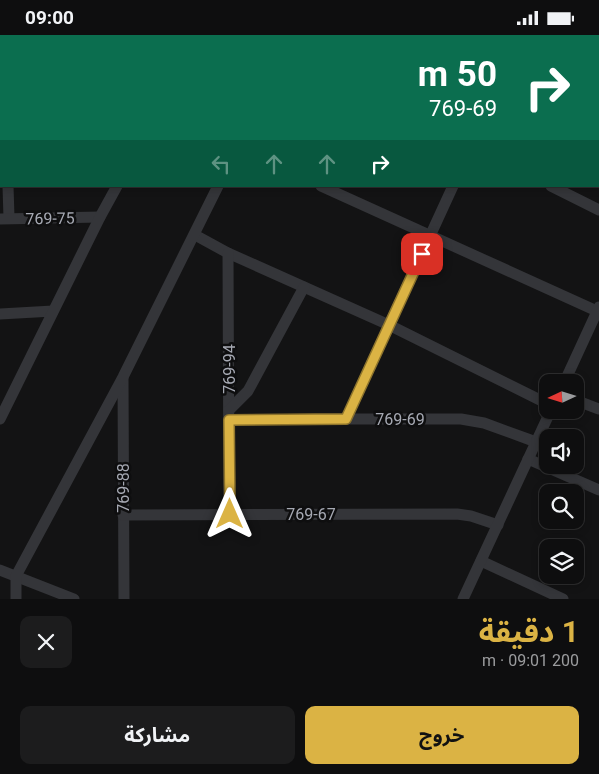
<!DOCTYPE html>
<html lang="ar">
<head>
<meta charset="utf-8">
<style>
	:root { --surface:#0e0e0f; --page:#1c1c1d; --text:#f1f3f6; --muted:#9b9c9e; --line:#2e2e2f; --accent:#dbb344 }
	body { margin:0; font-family:Roboto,"Noto Sans Arabic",sans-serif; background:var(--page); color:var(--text); direction:rtl; height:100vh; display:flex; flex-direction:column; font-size:19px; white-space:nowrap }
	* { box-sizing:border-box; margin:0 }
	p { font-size:16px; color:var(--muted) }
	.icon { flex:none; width:28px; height:28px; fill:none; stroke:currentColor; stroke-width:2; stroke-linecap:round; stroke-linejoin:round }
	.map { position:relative; height:564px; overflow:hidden; direction:ltr }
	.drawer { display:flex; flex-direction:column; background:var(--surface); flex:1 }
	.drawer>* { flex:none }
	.hud { position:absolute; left:0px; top:0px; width:600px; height:152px; box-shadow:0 2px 8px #0003,0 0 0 1px var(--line); direction:rtl; background:#0b6e4f; color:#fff; overflow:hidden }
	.needle { width:32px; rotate:266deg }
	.buttons { position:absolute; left:539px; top:339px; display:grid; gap:10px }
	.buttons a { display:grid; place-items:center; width:45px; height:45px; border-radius:10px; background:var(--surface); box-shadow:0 2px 8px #0003,0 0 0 1px var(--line); font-size:25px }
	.pin { position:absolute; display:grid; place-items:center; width:42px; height:42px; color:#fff; margin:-21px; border-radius:10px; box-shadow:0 2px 8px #0006 }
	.me { position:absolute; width:55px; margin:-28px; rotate:0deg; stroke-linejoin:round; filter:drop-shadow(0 0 4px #0008) }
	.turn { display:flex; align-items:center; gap:18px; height:105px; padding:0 20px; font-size:22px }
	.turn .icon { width:65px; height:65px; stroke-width:2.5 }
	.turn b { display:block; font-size:35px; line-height:42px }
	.lanes { display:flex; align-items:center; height:48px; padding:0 20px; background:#0003; justify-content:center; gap:25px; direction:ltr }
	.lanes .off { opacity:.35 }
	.round { display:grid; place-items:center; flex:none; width:52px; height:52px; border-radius:10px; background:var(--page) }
	.summary { display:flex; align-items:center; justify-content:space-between; height:85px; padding:0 20px }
	h1 { font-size:30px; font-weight:700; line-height:38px; color:var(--accent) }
	.cta { display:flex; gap:10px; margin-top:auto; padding:10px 20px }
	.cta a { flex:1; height:58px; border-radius:10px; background:var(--accent); color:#111; font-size:20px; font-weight:700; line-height:58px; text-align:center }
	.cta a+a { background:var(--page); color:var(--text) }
	.status { display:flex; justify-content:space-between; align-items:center; height:35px; padding:0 25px; background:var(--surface); direction:ltr }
	.status svg { height:14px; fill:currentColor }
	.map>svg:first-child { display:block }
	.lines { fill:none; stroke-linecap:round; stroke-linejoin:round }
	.street { stroke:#343539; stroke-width:11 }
	.route-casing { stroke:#8e742c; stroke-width:12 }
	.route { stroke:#dbb344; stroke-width:9 }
	.labels { text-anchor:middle; stroke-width:5; stroke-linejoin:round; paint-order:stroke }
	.street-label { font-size:16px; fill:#a6a9b3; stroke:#0e0e0f }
</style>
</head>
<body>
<div class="status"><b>09:00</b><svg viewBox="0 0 49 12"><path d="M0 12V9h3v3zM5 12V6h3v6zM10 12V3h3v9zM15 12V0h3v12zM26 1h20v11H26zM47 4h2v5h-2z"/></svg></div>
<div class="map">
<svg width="599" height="564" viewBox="0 0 599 564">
	<rect width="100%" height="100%" fill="#131314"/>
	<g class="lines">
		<g class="street">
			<path d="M4,0V1"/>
			<path d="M110,0V1"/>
			<path d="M462,0L465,1"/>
			<path d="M188,1L189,0"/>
			<path d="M291,1L292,0"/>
			<path d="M522,1L523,0"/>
			<path d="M8,151L9,183"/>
			<path d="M321,151L599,277"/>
			<path d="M551,151L599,175"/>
			<path d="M0,184L100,182"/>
			<path d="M195,200L228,218L389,290L548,369"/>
			<path d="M228,218L229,479"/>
			<path d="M0,279L53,276"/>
			<path d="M123,343L124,564"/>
			<path d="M564,348L599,272"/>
			<path d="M575,365L599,374"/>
			<path d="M229,375L248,356L304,252"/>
			<path d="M0,384L100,182L117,151"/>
			<path d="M346,384L453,151"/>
			<path d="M229,385L346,384H461L484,388L536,407"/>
			<path d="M528,424L599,455"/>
			<path d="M123,480L457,479L471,481L498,490"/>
			<path d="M481,526L563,564"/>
			<path d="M0,535L74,564"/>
			<path d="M16,564V541L123,342L218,151"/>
			<path d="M463,564L551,375"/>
		</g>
	</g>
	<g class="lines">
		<defs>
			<path id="route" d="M230,479L229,385L346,384L422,219"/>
		</defs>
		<use href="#route" class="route-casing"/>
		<use href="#route" class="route"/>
	</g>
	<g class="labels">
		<g class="street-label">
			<text transform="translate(50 183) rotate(-1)" y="6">769-75</text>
			<text transform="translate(229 334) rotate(-90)" y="6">769-94</text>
			<text x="400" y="390">769-69</text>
			<text transform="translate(123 453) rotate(-90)" y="6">769-88</text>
			<text x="311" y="485">769-67</text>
		</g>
	</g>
</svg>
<div class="buttons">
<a><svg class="needle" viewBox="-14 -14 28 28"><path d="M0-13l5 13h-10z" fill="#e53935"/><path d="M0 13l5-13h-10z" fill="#9b9c9e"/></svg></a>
<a><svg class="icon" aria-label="sound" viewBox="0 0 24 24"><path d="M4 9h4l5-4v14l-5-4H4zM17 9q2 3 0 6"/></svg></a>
<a><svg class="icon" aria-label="search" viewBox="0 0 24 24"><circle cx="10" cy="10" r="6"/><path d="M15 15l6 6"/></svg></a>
<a><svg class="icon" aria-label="layers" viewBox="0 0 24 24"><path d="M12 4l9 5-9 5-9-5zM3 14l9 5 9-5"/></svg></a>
</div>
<div class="pin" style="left:422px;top:219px;background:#d93025"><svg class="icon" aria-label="arrive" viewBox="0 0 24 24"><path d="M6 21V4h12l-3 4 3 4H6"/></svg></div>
<svg class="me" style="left:230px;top:479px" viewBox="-20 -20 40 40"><path d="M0-17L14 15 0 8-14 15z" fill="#dbb344" stroke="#fff" stroke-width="4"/></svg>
<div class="hud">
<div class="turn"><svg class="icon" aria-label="right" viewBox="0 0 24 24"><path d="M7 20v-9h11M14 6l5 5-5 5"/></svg><div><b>50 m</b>769-69</div></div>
<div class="lanes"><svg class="icon off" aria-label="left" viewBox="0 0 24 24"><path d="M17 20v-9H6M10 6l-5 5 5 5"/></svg><svg class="icon off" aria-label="ahead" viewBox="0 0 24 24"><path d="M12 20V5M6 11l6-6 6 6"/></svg><svg class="icon off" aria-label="ahead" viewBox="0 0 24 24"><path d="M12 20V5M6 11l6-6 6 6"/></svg><svg class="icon" aria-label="right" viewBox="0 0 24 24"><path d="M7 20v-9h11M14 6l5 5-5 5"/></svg></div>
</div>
</div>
<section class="drawer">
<div class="summary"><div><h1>1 دقيقة</h1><p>200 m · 09:01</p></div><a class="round"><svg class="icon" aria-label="close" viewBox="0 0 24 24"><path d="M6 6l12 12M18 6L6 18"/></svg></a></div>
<div class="cta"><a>خروج</a><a>مشاركة</a></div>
</section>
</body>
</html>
